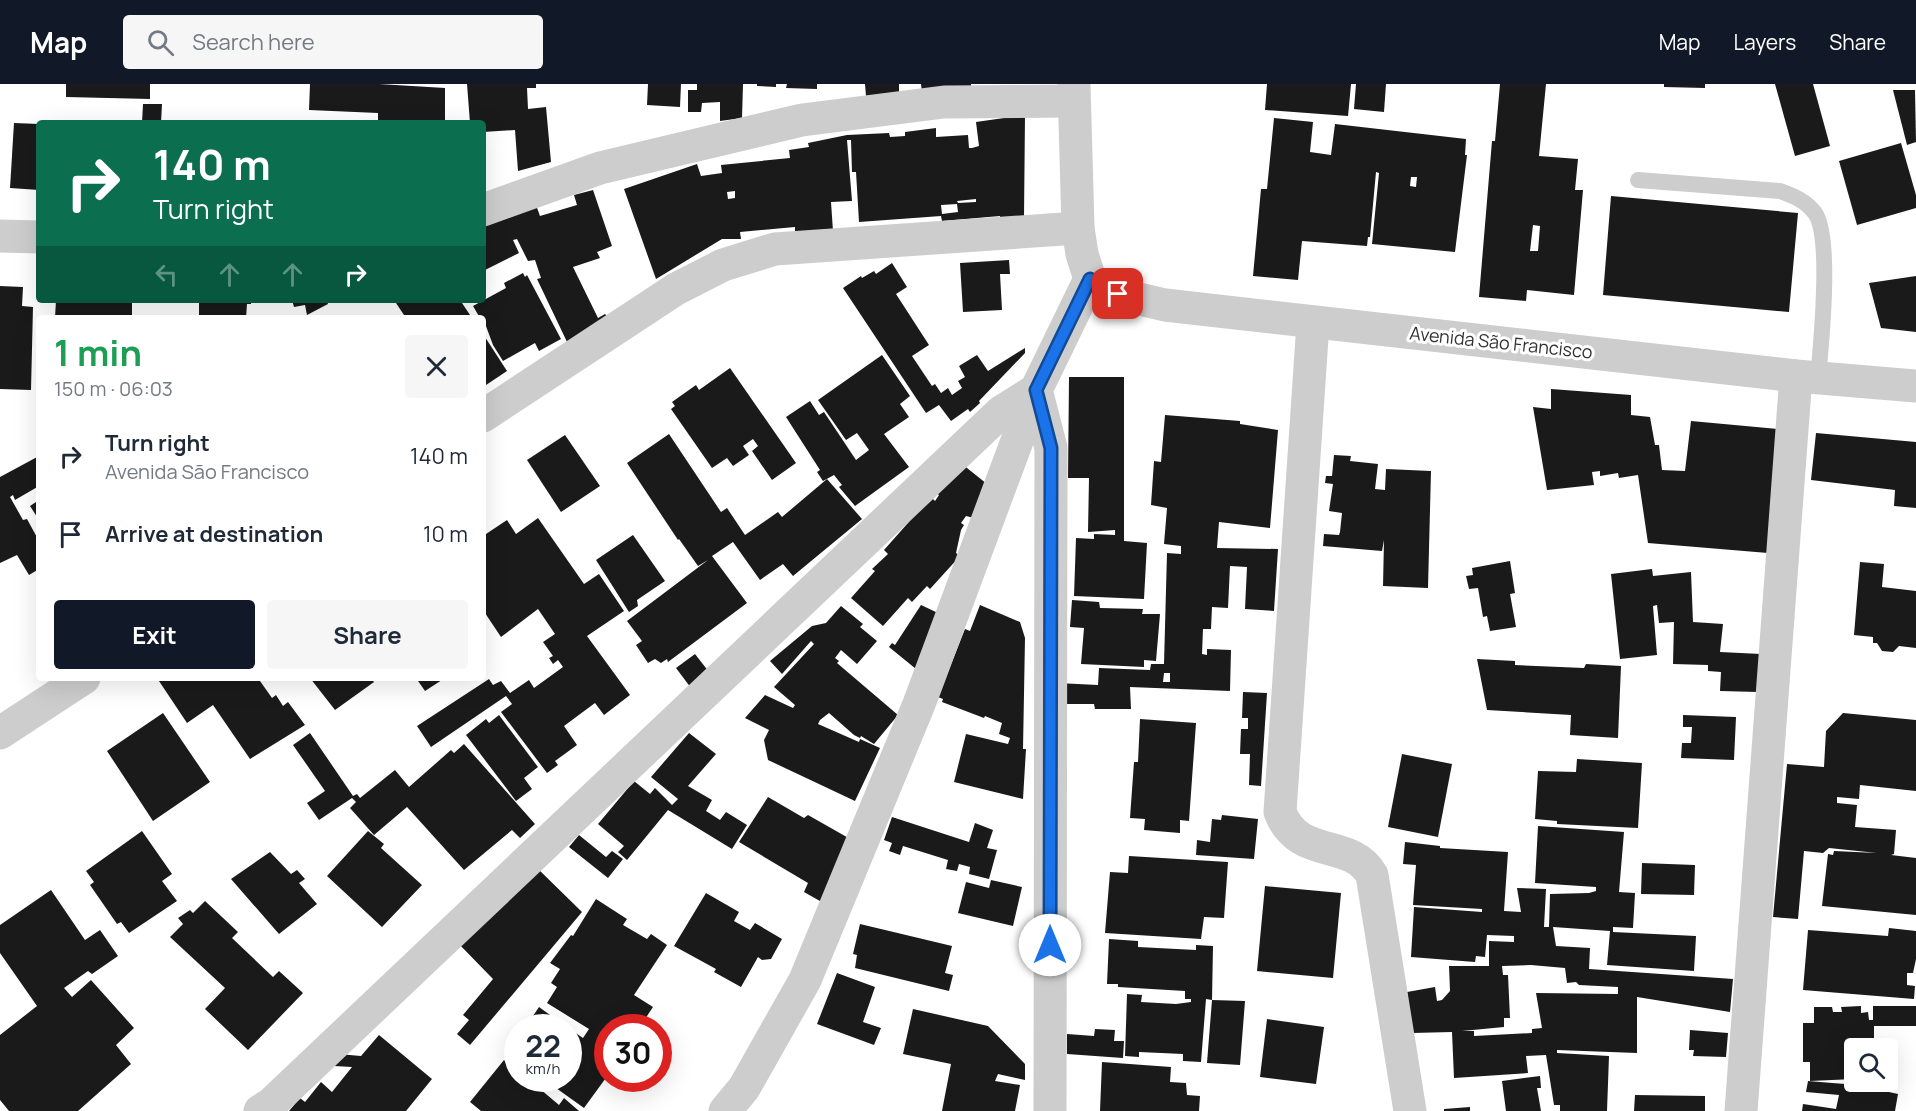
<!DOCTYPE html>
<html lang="en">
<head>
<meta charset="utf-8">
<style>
	:root { --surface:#fff; --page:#f6f6f7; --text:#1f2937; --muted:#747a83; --accent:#111827 }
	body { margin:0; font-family:Manrope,sans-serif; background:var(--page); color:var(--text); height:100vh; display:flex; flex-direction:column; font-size:22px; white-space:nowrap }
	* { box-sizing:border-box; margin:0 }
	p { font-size:20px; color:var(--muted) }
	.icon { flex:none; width:33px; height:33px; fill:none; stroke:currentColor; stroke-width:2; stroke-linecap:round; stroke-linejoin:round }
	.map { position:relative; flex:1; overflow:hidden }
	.panel { position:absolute; left:36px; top:231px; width:450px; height:366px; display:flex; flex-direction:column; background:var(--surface); border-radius:6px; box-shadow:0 6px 24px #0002 }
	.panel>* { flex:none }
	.top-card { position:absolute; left:36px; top:36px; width:450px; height:183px; border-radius:6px; box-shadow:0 6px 24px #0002; background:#0b6e4f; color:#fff; overflow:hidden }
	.buttons { position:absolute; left:1844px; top:954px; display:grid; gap:12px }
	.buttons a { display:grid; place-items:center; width:54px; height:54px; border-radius:6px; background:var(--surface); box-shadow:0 6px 24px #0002; font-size:30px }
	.speed { position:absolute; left:504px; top:930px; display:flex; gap:12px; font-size:30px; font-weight:700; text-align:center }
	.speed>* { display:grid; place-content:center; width:78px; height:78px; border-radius:50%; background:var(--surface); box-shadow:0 6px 24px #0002; line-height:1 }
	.speed small { font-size:15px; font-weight:400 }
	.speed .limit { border:9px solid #d22; background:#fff; color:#111 }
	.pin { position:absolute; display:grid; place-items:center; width:51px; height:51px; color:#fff; margin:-26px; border-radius:12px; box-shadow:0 3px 9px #0006 }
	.me { position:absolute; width:66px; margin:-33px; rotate:0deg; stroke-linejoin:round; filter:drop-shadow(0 0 4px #0008) }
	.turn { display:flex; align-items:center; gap:21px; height:126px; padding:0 18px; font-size:27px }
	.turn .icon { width:78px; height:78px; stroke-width:2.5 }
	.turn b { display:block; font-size:42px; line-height:51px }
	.lanes { display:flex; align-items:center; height:57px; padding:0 18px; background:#0003; justify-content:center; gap:30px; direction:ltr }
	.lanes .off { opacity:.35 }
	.round { display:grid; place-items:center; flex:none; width:63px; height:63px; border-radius:6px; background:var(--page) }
	.overview { display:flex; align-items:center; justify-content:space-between; height:102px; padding:0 18px }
	h1 { font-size:36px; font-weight:700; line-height:45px; color:#1e9e55 }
	.action { display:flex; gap:12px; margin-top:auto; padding:12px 18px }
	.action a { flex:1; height:69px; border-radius:6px; background:var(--accent); color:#fff; font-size:24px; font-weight:700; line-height:69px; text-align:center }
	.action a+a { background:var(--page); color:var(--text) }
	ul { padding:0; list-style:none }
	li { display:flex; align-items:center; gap:18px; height:78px; padding:0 18px }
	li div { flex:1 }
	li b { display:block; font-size:22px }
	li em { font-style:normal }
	header { display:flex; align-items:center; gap:36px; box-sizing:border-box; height:84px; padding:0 30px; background:var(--accent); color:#fff }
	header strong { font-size:28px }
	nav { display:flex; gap:33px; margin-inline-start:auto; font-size:21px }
	.search { width:420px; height:54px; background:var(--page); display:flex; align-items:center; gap:15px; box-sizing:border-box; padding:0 21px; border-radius:6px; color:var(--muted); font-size:22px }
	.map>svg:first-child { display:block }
	.building { fill:#1a1a1a; fill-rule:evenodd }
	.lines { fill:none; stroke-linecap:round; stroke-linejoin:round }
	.service { stroke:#cdcdcd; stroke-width:16 }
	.minor { stroke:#cdcdcd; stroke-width:33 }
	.tertiary { stroke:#cdcdcd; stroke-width:33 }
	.route-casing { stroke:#114b97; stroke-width:15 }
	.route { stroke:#1a73e8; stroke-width:10 }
	.labels { text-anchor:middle; stroke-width:6; stroke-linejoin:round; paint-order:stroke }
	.street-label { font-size:18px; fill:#333; stroke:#fff }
</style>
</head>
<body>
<header>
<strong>Map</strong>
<div class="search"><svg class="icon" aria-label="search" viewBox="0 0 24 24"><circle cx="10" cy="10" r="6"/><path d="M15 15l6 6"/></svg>Search here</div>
<nav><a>Map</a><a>Layers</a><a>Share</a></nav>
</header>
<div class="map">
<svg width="1916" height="1027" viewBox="0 0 1916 1027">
	<rect width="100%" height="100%" fill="#fff"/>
	<g class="building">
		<path d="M66,0H150V15L66,13Z"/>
		<path d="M310,0H379L445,4V39H378V29L309,26Z"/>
		<path d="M467,0H536V4H527L528,25L546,23L551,78L518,87L515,46L483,48V39H470Z"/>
		<path d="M648,0H681L680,23L647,21Z"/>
		<path d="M697,0H743L742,34L720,37V18L702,19L701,28H688V6H697Z"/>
		<path d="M757,0H776V3L757,2Z"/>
		<path d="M787,0H817V5L786,4Z"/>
		<path d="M865,0H899V9L866,12Z"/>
		<path d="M921,0H971V2L922,8Z"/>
		<path d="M1267,0H1351L1348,32L1265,26Z"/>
		<path d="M1356,0H1386L1384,28L1354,25Z"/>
		<path d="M1500,0H1546L1539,72L1578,75L1575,106H1583L1574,211L1527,206L1526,217L1479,213L1492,57H1495ZM1533,141L1540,142L1538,167H1530Z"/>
		<path d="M1664,0H1705V4L1664,3Z"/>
		<path d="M1775,0H1813L1830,62L1795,72Z"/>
		<path d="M1893,6H1915L1916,58L1907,61Z"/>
		<path d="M143,20H162L161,39H142Z"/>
		<path d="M1025,31L1024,133L1000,135V132L942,137L941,132L859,138L856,88H852L851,56H847L852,117L831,118L833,147L795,151V143L740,148L741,155H722L656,195L624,105L697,80L701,92L722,89L721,81L790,74L789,66L809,63L808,59L847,51L889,49L890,53L905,52V48L936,44V53L968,51L969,64H972L979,62L976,38ZM735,107V114L728,115L727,108ZM976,115V118L958,119L957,117ZM957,120L958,128L942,130L941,121Z"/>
		<path d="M1274,34L1313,38L1310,68L1331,71L1335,40L1466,55L1465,71H1467L1455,168L1372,160L1379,89L1376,88L1370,153H1368L1367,162L1302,157L1298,196L1253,192L1261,105H1267ZM1411,93H1417L1416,103L1410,102Z"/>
		<path d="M14,39L39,40V106L10,104Z"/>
		<path d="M1901,59L1916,111V124L1857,141L1839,77Z"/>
		<path d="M593,106L612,162L597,168L600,174L573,183L598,234L605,230L608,233L568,260L537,195L541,194L535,176L528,177L517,155L513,156L519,169L483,187V141L536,121L540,132L577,121L574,111Z"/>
		<path d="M1611,112L1798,129L1789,228L1603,211Z"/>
		<path d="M1009,176L1010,190H1000L1002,226L963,228L960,179Z"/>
		<path d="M892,179L907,203L896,210L929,261L912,272L932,302L935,300L941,309L948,304L952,311L962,304L958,297L965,293L959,282L977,271L988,287L1025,264V269L979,317L980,319L970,328L968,325L951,337L939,321L926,329L843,204L861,192L862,194L874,187L876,190Z"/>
		<path d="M523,189L525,193L527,191L561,255L539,267L535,259L503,277L493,261L483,234H480L473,222L506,204L504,199Z"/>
		<path d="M1916,192V248L1881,244L1869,199Z"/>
		<path d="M0,202L23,203L22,222L33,223L31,306L0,305Z"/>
		<path d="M56,216H132V234H55Z"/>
		<path d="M199,216H251V220H247L246,234H199Z"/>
		<path d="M292,216H327L328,220L307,231L305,221L294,223Z"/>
		<path d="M394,216H460L472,234H406Z"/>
		<path d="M483,250L507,287L483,303Z"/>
		<path d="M882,271L910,312L900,320L909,333L884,350L909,383L855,422L839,403L842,401L834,391L823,397L817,388L820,386L786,333L810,317L819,331L824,328L856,376L869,366L857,349L846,356L818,316Z"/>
		<path d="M730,284L796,379L772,396L752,367L758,362L753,355L743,362L749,371L733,382L727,374L712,384L671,325L675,322L672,318L696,301L699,306Z"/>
		<path d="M1069,293H1124V457L1147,459L1144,515L1074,512L1076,454L1094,455V450L1115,451V446L1088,448L1089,394H1068Z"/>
		<path d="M1551,305L1631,311V331L1650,333L1655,361H1659L1662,386L1685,387L1691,337L1778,345L1768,469L1648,459L1638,391L1619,394L1618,389L1600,392V387L1592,388L1594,401L1547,406L1533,323L1551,325Z"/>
		<path d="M1165,331L1240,337V340L1278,346L1270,444L1219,438L1217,464L1278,465L1274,527L1245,525L1247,483L1230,482L1228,524L1212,523L1211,545H1203L1202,570L1207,571V565L1231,566L1230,607L1130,603L1131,625H1095L1094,620H1066L1057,599L1098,601L1099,584L1150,586L1151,580H1164L1167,469L1181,470V462L1164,460L1167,424L1151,421L1154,377L1161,378ZM1164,589H1170V598H1163Z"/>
		<path d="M1816,349L1916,358V424L1894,422L1895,406L1811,396Z"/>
		<path d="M669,350L721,428L727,424L745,451L778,428L782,433L827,395L862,435L793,492L783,480L760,496L733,458L712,472L747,519L668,578L667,575L661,579L655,575L648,579L636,561L642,557L627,537L708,476L698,482L679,455L678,456L627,379Z"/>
		<path d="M565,351L600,402L561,428L527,376Z"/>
		<path d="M1334,371L1351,372L1350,377L1378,380L1375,405L1385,406L1386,385L1431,387L1428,504L1383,502L1384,456L1382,467L1323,462L1324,450L1339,451L1340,448L1342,429L1329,427L1333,400L1325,399L1326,392H1332Z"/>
		<path d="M39,372V402L15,416L13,411L10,413L23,436L27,435L39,457V485L29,491L17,471L0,479V393Z"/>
		<path d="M962,380L987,400L974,434L966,432L961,439L964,441L961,446L956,469L960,472L930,505L927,502L912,518L908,514L883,542L851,514L875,487L872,485L888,470L884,466L931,413L935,417L939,411L936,409Z"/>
		<path d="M39,416V436L30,422Z"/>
		<path d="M538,434L584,500L599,490L624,527L587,552L560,515L630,611L604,631L595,619L564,642L577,661L555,677L558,681L547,689L501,628L512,620L506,612L431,663L417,642L489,595L493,601L501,597L510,609L529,596L534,604L563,583L558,576L553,580L549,574L553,572L543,558L555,550L538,525L501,553L483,526V452L507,436L516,450Z"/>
		<path d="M633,451L665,497L637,516L638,522L629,528L596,476Z"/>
		<path d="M1510,477L1515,509L1510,510L1516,543L1490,547L1487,532L1483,533L1478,504L1469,505L1466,492L1473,491L1472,484Z"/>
		<path d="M1860,478L1884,480L1882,503L1916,507V564L1899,562L1893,568L1882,567L1877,559H1873V553L1854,551Z"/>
		<path d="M1652,485L1653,492L1691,488L1693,538L1723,540L1720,568L1761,570L1758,608L1720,607L1721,588L1708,587V581L1673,580L1674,538L1659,539L1657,521L1653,522L1657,571L1620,575L1611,490Z"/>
		<path d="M1072,516L1099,518L1100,524L1143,525L1142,530H1160L1156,577L1144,576V583L1081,580L1084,544L1070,543Z"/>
		<path d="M921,521L938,529L916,585L889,563L892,559L895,561Z"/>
		<path d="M980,521L1020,538L1025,554L1023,665H1026L1023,715L954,698L966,650L1008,660L1010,654L999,650L1002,639L985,632L984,634L942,618L943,615L938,613L965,545L970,547Z"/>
		<path d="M841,522L863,540L860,543L877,557L857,580L841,566L835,574L839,577L837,579L898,631L874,660L861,652L860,654L854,651L829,629L820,636L818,640L859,658L860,655L880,664L855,717L768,676L764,656L769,646L745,634L765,611L793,624L795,621L774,603L814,560L811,557L782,590L770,577L812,542L826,539Z"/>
		<path d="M695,570L709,588L691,604L676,584Z"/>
		<path d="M1477,575L1515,577V581L1584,584L1586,580L1621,582L1618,654L1570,651L1571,631L1487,626Z"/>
		<path d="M157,594H189L191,597L195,594H264L260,597L272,614L276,611L283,622L288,618L305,641L250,675L213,621L187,639Z"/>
		<path d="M310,594H371L374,598L335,626Z"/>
		<path d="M416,594H445L425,607Z"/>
		<path d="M1243,608L1267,609L1261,702L1249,701L1250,670H1240L1241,645H1248V634H1242Z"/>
		<path d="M163,629L210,698L153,737L107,667Z"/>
		<path d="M1843,629L1916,636V707L1860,701L1859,715L1837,713V719L1857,721L1855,743L1896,746L1894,770L1891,771L1916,774V831L1822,822L1828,770L1833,771L1834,767L1877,769L1829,764L1823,769L1804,767L1798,835L1773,833L1787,680L1824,683L1826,647Z"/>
		<path d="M499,631L538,683L524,694L532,705L516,717L466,651L486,635L489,639Z"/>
		<path d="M1683,631L1736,633L1734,676L1681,674L1682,659H1691L1692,643H1683Z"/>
		<path d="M1140,635L1196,639L1189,737L1180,736V749L1144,746L1145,735L1130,734L1134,678H1138Z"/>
		<path d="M310,649L353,712L357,710L360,714L395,686L409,703L451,666L454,669L464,660L535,740L520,754L512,746L464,786L407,723L374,751L350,724L356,718L352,714L319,736L307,719L325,707L293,661Z"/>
		<path d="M689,649L716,670L688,702L712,716L706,727L720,736L726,728L747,741L732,765L668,726L627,776L618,768L624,762L598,740L634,697L650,710L655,704L672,721L678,715L651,693Z"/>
		<path d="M1402,670L1452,680L1438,753L1388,743Z"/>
		<path d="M1577,675L1642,679L1638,744L1557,740V737L1535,735L1538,687L1576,688Z"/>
		<path d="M768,713L804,734L808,731L852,756L827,821L804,808L808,799L739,758Z"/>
		<path d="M1222,731L1258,735L1254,775L1196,771L1197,756L1210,758L1212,735L1221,736Z"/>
		<path d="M892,733L969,758L975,739L993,746L987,764L997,766L989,795L969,790L970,783L959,780L957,787L946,785L948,776L903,762L900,771L889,767L892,759L884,756Z"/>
		<path d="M1538,742L1624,748L1619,808L1635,809L1633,844L1613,843V848L1696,852L1694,887L1607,881L1610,847L1553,843L1556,862L1590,864L1589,885L1733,895L1730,928L1637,913V969L1557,966V969L1609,972L1607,1027H1560V1021H1554L1546,971L1526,972L1528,989L1454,994L1452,948L1412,949L1407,908L1435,903L1437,917L1442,916L1450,907L1449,882H1489V857L1514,858V852L1487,851L1485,873L1476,872L1475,878L1411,873L1414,823L1482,828V825L1413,821L1416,781L1403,780L1405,758L1440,762V764L1508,768L1504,827L1521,828L1517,804L1546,805L1544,843H1549L1550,810L1589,809L1596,807V803L1535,799ZM1531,881L1565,884L1567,899L1576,898L1579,901L1618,903V910L1536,909L1542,944L1532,945V949L1474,952V947H1462L1504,943V934H1510L1508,891H1503L1502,882Z"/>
		<path d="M142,747L172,790L162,797L177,817L129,849L121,838L117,840L90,801L94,798L86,787Z"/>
		<path d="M368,747L384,760L381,764L422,801L382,843L327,792Z"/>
		<path d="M579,751L606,773L612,767L623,775L608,794L569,763Z"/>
		<path d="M270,768L291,790L297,786L305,795L299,799L317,820L279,850L231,795Z"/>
		<path d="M1129,772L1228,778L1224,834L1204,833L1201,855L1105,849L1110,788L1128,789Z"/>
		<path d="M1642,779L1695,781L1694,811L1641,810Z"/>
		<path d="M535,782L582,828L470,961L457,950L469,936L463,931L493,895L457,858Z"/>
		<path d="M991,796L1022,803L1013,842L958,829L966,798L989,804Z"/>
		<path d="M1265,802L1341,809L1333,894L1257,887Z"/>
		<path d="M51,806L85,856L100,846L118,872L92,890L88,887L64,904L72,913L91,896L134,944L116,961L131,980L78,1027H9L0,1016V951L37,922L0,869V841Z"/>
		<path d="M706,809L739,828L734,837L750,846L755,839L782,855L771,875L762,876L758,873L741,903L714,888L716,885L674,862Z"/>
		<path d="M596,815L627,835L623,841L647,855L651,850L667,861L634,911L653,923L639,944H608V991L584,1024L542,994H568V944L583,954L589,945L547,919L557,903L551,899L560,885L550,879L571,851L573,852Z"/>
		<path d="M205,817L238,848L232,854L273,893L279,887L303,909L248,966L205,925L225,904L170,853L183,840L178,834L190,826L193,829Z"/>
		<path d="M860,840L952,862L945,889L953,891L949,907L855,884L857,871L853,870Z"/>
		<path d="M1889,844L1916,847V875L1913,889H1907V901L1915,902L1914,915L1803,906L1808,846L1888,852Z"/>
		<path d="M1109,855L1138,857V863L1196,866V861L1213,862L1212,916L1206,915L1201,978L1183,977V970L1139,968V973L1125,972L1127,910L1142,911L1141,918L1176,920L1191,918V915H1185V907L1118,903V900H1107Z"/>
		<path d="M837,889L875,903L863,938L881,944L874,961L817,940Z"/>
		<path d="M1212,916L1245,917L1240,981L1207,979Z"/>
		<path d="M1861,922V929L1868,928L1869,936H1873V922H1916V942H1874V964H1854V995L1810,997V978H1803V939H1814V923H1832L1833,928H1842L1841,923Z"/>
		<path d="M539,923L568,944H525Z"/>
		<path d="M913,925L988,942L1025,980V996L998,990L995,997L1020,1001L1015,1027H942L951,980L903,970Z"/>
		<path d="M1267,935L1324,943L1316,1000L1260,993Z"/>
		<path d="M1095,945L1115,946L1114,957H1124L1123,974L1067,970V950L1094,952Z"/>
		<path d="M1690,946L1728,949L1726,973L1693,972L1694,966H1689Z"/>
		<path d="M379,951L432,995L406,1027H289L300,1014L305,1018L321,998L332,1008L352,983L334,982L338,970L361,972Z"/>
		<path d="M518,954V977L507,970Z"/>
		<path d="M504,976L518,987V994H527L559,1021L564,1014L579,1027H481L470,1018Z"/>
		<path d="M1102,978L1171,983L1170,998L1186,999L1187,1011L1200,1012L1199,1027H1100Z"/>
		<path d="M1540,992L1541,1004H1537L1541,1027H1506L1502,997Z"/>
		<path d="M1808,997L1857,1001L1898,1010L1895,1027H1802L1803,1020L1836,1025L1839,1011L1806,1008Z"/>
		<path d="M1635,1011L1705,1012V1027H1634Z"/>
		<path d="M1470,1023V1027H1444V1025Z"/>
	</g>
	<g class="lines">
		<path class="service" d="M1638,96L1780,107C1794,112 1806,117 1815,129C1832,153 1821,262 1818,294"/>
		<g class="minor">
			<path d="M483,126L600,84L802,36L944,18L1072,17"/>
			<path d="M0,152L39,153"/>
			<path d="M1313,239L1280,728C1299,777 1350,753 1372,791L1410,1027"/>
			<path d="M483,332L676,205L723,181L775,165L1078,144"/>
			<path d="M0,649L84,594"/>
			<path d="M260,1027L271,1020L1001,328L1036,306L1051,364L1050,1027"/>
			<path d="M725,1027L744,1004L805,896L919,620L1036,306L1090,195"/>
			<path d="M1741,1027L1796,292"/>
		</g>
		<path class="tertiary" d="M1074,0L1078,144L1082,170L1090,195L1118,210L1165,221L1796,292L1916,302"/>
	</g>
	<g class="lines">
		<defs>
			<path id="route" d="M1050,861L1051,364L1036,306L1090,195L1118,210"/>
		</defs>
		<use href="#route" class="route-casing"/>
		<use href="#route" class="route"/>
	</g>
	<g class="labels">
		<g class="street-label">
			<text transform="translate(1501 259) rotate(6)" y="6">Avenida São Francisco</text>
		</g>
	</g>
</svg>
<div class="buttons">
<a><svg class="icon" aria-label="search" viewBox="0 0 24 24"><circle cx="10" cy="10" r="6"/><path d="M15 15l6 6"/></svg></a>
</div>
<div class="speed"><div>22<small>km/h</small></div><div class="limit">30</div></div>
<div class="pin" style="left:1118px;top:210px;background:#d93025"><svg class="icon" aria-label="arrive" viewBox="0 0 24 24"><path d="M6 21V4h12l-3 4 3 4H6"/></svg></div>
<svg class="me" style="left:1050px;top:861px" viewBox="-20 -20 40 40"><circle r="19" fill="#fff"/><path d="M0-13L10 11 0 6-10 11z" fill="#1a73e8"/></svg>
<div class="top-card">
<div class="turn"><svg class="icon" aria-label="right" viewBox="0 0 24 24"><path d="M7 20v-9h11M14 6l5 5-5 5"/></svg><div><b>140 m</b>Turn right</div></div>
<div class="lanes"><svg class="icon off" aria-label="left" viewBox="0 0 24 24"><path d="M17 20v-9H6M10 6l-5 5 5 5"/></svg><svg class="icon off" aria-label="ahead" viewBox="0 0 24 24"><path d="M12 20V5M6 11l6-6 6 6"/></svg><svg class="icon off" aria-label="ahead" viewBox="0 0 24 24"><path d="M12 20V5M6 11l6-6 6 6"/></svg><svg class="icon" aria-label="right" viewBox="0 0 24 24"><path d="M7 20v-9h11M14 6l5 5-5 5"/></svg></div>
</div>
<section class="panel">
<div class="overview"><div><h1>1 min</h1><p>150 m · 06:03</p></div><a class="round"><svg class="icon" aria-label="close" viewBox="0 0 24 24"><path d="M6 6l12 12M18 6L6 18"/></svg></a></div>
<ul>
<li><svg class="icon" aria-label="right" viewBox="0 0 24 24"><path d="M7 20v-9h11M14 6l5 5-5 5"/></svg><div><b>Turn right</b><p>Avenida São Francisco</p></div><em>140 m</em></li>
<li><svg class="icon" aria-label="arrive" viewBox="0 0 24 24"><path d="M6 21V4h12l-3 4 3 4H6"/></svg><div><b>Arrive at destination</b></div><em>10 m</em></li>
</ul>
<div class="action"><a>Exit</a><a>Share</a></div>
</section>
</div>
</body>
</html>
